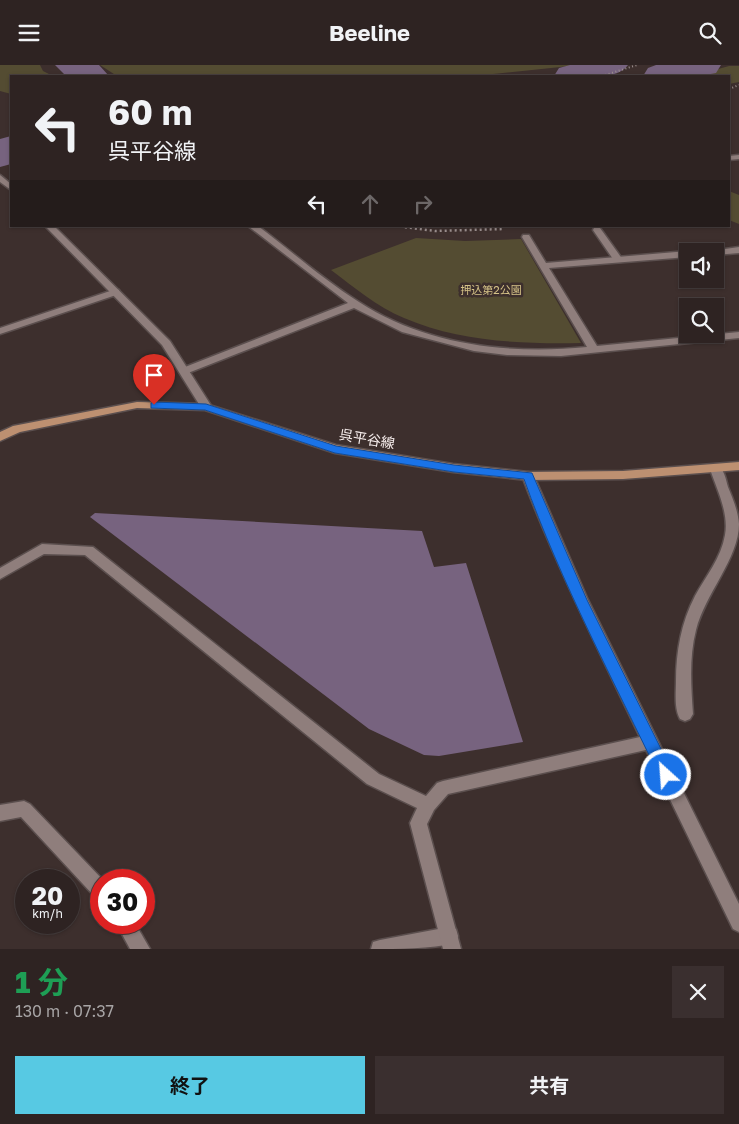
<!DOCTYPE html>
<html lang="ja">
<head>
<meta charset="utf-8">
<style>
	:root { --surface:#2e2322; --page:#3a2f2f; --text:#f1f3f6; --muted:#a7a4a5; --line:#494040; --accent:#57c9e3 }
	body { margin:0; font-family:"Golos Text","Noto Sans JP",sans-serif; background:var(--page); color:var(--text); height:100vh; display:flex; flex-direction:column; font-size:19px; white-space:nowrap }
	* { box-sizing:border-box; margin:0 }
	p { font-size:16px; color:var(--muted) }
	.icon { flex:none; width:28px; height:28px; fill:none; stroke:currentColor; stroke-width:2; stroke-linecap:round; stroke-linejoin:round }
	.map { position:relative; height:884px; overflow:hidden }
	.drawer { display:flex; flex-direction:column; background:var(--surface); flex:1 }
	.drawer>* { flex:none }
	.top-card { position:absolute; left:10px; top:10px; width:720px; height:152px; border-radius:0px; box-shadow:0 1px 4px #0004,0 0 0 1px var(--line); background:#2e2322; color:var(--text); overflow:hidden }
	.fabs { position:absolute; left:679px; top:178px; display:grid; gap:10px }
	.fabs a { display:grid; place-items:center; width:45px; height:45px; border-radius:0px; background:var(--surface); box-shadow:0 1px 4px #0004,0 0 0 1px var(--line); font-size:25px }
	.speed { position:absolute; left:15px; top:804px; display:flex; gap:10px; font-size:25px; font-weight:700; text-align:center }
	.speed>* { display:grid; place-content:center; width:65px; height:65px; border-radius:50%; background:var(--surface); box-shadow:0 1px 4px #0004,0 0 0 1px var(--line); line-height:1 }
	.speed small { font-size:12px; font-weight:400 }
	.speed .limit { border:8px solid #d22; background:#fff; color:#111 }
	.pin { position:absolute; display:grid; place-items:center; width:42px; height:42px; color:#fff; margin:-51px -21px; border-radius:50% 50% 50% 0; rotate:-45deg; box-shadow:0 0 5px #0007 }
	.pin .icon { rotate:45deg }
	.me { position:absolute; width:55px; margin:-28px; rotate:334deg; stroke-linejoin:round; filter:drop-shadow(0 0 4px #0008) }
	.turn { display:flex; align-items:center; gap:18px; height:105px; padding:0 15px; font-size:22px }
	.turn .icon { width:65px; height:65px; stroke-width:2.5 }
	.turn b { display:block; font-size:35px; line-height:42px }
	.lanes { display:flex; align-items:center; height:48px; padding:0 15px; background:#0003; justify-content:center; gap:25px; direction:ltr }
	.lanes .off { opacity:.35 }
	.round { display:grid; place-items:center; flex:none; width:52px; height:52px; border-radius:0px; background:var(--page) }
	.headline { display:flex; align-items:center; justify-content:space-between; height:85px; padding:0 15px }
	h1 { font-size:30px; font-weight:700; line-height:38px; color:#1e9e55 }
	.button { display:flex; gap:10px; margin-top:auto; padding:10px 15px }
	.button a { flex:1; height:58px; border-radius:0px; background:var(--accent); color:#111; font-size:20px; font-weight:700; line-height:58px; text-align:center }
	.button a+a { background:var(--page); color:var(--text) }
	header { display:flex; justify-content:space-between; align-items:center; height:65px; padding:0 15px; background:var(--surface); font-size:22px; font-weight:700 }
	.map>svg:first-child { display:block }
	.green { fill:#544c32 }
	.water { fill:#77637f }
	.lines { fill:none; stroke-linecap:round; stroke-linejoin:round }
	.river { fill:#77637f; fill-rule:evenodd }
	.service-casing { stroke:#5b4f4e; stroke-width:3 }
	.minor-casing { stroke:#5b4f4e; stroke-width:3 }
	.tertiary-casing { stroke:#5b4f4e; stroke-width:3 }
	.primary-casing { stroke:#5b4f4e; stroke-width:3 }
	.path-far1 { stroke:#9c908f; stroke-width:2; stroke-dasharray:1 2.5; stroke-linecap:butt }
	.path { stroke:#9c908f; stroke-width:2.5; stroke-dasharray:2 3; stroke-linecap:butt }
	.service { fill:#8f7e7c; fill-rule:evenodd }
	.minor { fill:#8f7e7c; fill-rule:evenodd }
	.tertiary { fill:#8f7e7c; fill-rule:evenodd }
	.primary { fill:#bd9071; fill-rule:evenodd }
	.route { fill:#1a73e8; stroke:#114b97 }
	.labels { text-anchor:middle; stroke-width:5; stroke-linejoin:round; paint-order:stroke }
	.far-park-label { font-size:11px; fill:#d5c287; stroke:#3d2f2d }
	.street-label { font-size:14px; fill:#f6edec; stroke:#3d2f2d }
</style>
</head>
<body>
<header><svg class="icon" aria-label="menu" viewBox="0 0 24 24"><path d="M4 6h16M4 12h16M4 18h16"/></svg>Beeline<svg class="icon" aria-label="search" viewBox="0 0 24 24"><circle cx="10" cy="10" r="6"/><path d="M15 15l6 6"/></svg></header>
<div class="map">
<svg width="739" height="884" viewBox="0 0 739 884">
	<rect width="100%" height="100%" fill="#3d2f2d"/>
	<g class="green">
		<path d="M0,0H40L43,6L53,11H11V29L0,26Z"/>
		<path d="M100,0H580L474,11H117Z"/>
		<path d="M729,1H739V17L729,19V11H693Z"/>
		<path d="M729,126L739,130V159L729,155Z"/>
		<path d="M416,173L465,176L521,174L581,278C521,279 460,277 404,253C377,242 354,222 331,205Z"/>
	</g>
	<path class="water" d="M95,448L422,466L434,502L466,498L523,677L439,691L424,690L369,664L90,452Z"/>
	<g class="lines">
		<g class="river">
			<path d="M55,0H99L109,11H66Z"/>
			<path d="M570,0H628C616,17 573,12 554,11L559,3Z"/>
			<path d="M656,0H721L716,8L700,11H643L648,3Z"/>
			<path d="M11,71V99L0,102V74Z"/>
		</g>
		<defs>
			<g id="service">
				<path d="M739,90V94L729,95V91Z"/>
				<path d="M594,163H600L623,195L621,197H615L593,165Z"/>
				<path d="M716,400C724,402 726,415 728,422C733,434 738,446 739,459C739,493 705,529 696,565C689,592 691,621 693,649L690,654L685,656L680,654C674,643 676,628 676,616C676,587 681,558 695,531C706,511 721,493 725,470C729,448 717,425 710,404Z"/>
				<path d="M449,862L456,864L458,871L456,878C430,884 398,884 371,884L373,877L380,875Z"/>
			</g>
			<g id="minor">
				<path d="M248,161H258C291,186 324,215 359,237C425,280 510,290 587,282L522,172L523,170H529L546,198L688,186V192L549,203L597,281L739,267V273L561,291L507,290L474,286L402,267L354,243L188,308H180V304L348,238Z"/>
				<path d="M739,182V188L715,190V186H711Z"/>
				<path d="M116,224L119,225V229L0,269V263Z"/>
				<path d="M528,407L534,411L588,535L739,839V867L733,864L646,685L448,729L434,745L427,759L461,884H443L410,758L417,743L367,719L85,490L44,489L0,514V503L42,479L93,482L379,709L426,731L437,718L443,716L640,672C599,586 556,500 522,411Z"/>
				<path d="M24,736L30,739L103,815L101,835L95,832L21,752L0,756V740Z"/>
				<path d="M116,858H135L150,884H130Z"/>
			</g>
			<g id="tertiary">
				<path d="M0,110L11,119V125L0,117Z"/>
				<path d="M45,161H54L170,276L212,342L210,344H202L162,280Z"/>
			</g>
			<path id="primary" d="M137,337L206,339L336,380L453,399L528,407L623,406L739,397V405L623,414L528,415L453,407L335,388L205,345L137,343L20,367L0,376V367L13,361Z"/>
		</defs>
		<use href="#service" class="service-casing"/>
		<use href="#minor" class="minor-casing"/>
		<use href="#tertiary" class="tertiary-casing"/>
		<use href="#primary" class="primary-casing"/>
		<g class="path-far1">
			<path d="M602,11L637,0"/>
			<path d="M729,24L739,20"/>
		</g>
		<path class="path" d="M395,161L435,166L504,164"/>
		<use href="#service" class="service"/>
		<use href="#minor" class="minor"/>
		<use href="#tertiary" class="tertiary"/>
		<use href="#primary" class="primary"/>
	</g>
	<path class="route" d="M154,337L206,339L336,381L454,400L532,408L587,535L674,710L672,715L666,717L661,715C614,616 561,518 524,414L454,407L335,388L205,345L151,343V338Z"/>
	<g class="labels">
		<g class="far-park-label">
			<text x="491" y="229">押込第2公園</text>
		</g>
		<g class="street-label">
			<text transform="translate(367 374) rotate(10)" y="5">呉平谷線</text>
		</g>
	</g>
</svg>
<div class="fabs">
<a><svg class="icon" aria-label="sound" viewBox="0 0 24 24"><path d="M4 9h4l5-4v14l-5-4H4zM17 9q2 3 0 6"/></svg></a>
<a><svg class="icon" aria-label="search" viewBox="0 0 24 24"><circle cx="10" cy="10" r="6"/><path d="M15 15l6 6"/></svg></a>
</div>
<div class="speed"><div>20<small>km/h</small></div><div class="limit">30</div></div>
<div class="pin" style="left:154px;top:340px;background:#d93025"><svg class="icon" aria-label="arrive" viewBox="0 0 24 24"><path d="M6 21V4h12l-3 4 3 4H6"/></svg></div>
<svg class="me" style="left:666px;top:710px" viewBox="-20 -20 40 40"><circle r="17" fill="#1a73e8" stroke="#fff" stroke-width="3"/><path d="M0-11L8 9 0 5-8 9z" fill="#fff"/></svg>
<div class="top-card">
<div class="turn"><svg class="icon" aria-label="left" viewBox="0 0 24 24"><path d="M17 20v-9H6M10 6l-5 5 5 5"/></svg><div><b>60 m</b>呉平谷線</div></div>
<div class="lanes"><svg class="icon" aria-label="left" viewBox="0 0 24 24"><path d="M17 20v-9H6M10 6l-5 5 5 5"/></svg><svg class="icon off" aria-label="ahead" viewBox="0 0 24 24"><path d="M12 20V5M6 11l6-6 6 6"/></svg><svg class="icon off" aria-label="right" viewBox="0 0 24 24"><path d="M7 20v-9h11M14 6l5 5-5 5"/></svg></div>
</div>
</div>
<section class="drawer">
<div class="headline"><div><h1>1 分</h1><p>130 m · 07:37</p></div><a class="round"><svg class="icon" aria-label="close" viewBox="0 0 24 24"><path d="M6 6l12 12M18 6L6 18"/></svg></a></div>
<div class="button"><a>終了</a><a>共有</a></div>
</section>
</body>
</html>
